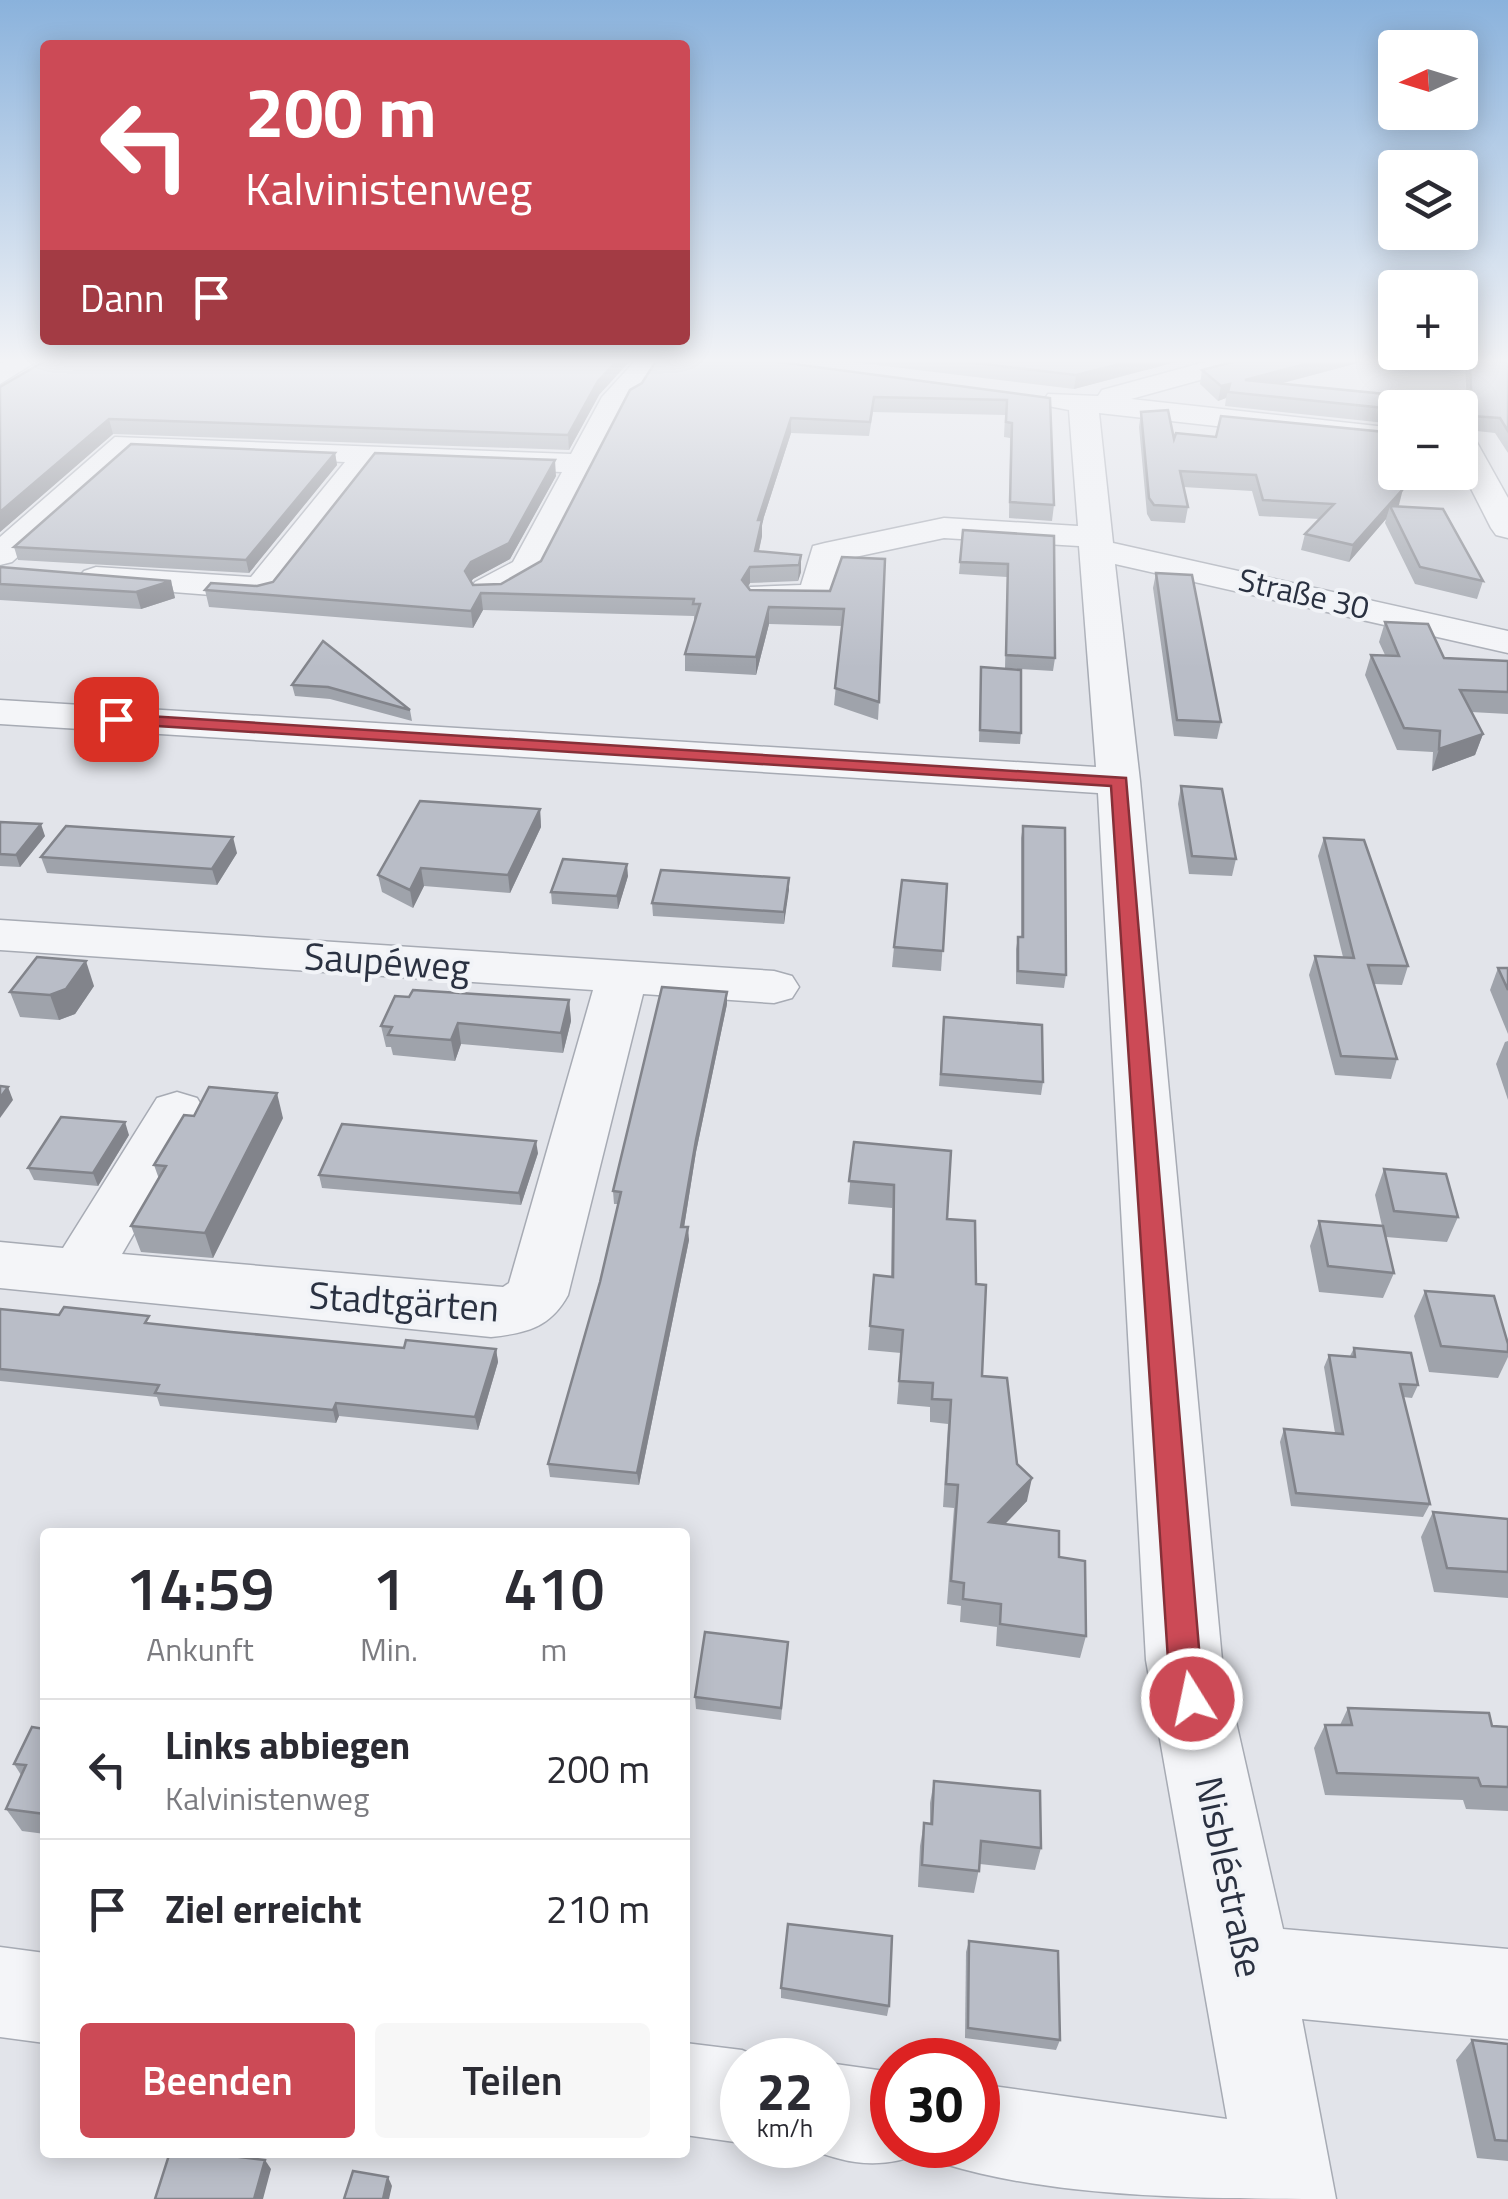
<!DOCTYPE html>
<html lang="de">
<head>
<meta charset="utf-8">
<style>
	:root { --surface:#fff; --page:#f7f7f7; --text:#2b2b33; --muted:#7c7c81; --line:#e1e1e2; --accent:#cc4a56 }
	body { margin:0; font-family:"Titillium Web",sans-serif; background:var(--page); color:var(--text); height:100vh; display:flex; flex-direction:column; font-size:38px; white-space:nowrap }
	* { box-sizing:border-box; margin:0 }
	p { font-size:32px; color:var(--muted) }
	.icon { flex:none; width:55px; height:55px; fill:none; stroke:currentColor; stroke-width:2; stroke-linecap:round; stroke-linejoin:round }
	.map { position:relative; flex:1; overflow:hidden }
	.side { position:absolute; left:40px; top:1528px; width:650px; height:630px; display:flex; flex-direction:column; background:var(--surface); border-radius:10px; box-shadow:0 5px 25px #0003 }
	.side>* { flex:none }
	.top-card { position:absolute; left:40px; top:40px; width:650px; height:305px; border-radius:10px; box-shadow:0 5px 25px #0003; background:#cc4a56; color:#fff; overflow:hidden }
	.needle { width:65px; rotate:266deg }
	.fabs { position:absolute; left:1378px; top:30px; display:grid; gap:20px }
	.fabs a { display:grid; place-items:center; width:100px; height:100px; border-radius:10px; background:var(--surface); box-shadow:0 5px 25px #0003; font-size:50px }
	.speed { position:absolute; left:720px; top:2038px; display:flex; gap:20px; font-size:50px; font-weight:700; text-align:center }
	.speed>* { display:grid; place-content:center; width:130px; height:130px; border-radius:50%; background:var(--surface); box-shadow:0 5px 25px #0003; line-height:1 }
	.speed small { font-size:25px; font-weight:400 }
	.speed .limit { border:15px solid #d22; background:#fff; color:#111 }
	.pin { position:absolute; display:grid; place-items:center; width:85px; height:85px; color:#fff; margin:-42px; border-radius:20px; box-shadow:0 5px 15px #0006 }
	.me { position:absolute; width:110px; margin:-55px; rotate:350deg; stroke-linejoin:round; filter:drop-shadow(0 0 8px #0008) }
	.turn { display:flex; align-items:center; gap:35px; height:210px; padding:0 40px; font-size:45px }
	.turn .icon { width:130px; height:130px; stroke-width:2.5 }
	.turn b { display:block; font-size:70px; line-height:85px }
	.then { display:flex; align-items:center; height:95px; padding:0 40px; background:#0003; gap:20px; font-size:38px }
	.eta { display:flex; justify-content:space-evenly; align-items:center; height:170px; text-align:center }
	.eta b { font-size:60px; font-weight:600; line-height:70px }
	.primary-button { display:flex; gap:20px; margin-top:auto; padding:20px 40px }
	.primary-button a { flex:1; height:115px; border-radius:10px; background:var(--accent); color:#fff; font-size:40px; font-weight:600; line-height:115px; text-align:center }
	.primary-button a+a { background:var(--page); color:var(--text) }
	ul { padding:0; list-style:none }
	li { display:flex; align-items:center; gap:30px; height:140px; padding:0 40px; border-top:2px solid var(--line) }
	li div { flex:1 }
	li b { display:block; font-size:38px }
	li em { font-style:normal }
	.map>svg:first-child { display:block }
	.lines { fill:none; stroke-linecap:round; stroke-linejoin:round }
	.minor-casing { stroke:#a7abb4; stroke-width:3 }
	.minor { fill:#f4f5f8; fill-rule:evenodd }
	.wall { fill:#9fa3ab }
	.shaded-wall { fill:#82848b }
	.building { fill:#b9bdc7; stroke:#82848b; stroke-width:2.5 }
	.route { fill:#cc4a56; stroke:#853038; stroke-width:2.5 }
	.labels { text-anchor:middle; stroke-width:8; stroke-linejoin:round; paint-order:stroke }
	.far-street-label { font-size:32px; fill:#2a3141; stroke:#f1f3f7 }
	.street-label { font-size:38px; fill:#2a3141; stroke:#f1f3f7 }
</style>
</head>
<body>
<div class="map">
<svg width="1508" height="2199" viewBox="0 0 1508 2199">
	<rect width="100%" height="100%" fill="#e2e4ea"/>
	<g class="lines">
		<defs>
			<g id="minor">
				<path d="M6,361H37L0,384V364Z"/>
				<path d="M635,361H661L639,395L628,402L539,576L501,598H475L470,590L475,582L513,562L562,472L376,464L274,596L261,599L84,585L78,578L84,571L96,567L251,577L345,462L133,452L12,562L0,565V537L115,437L571,454L602,397Z"/>
				<path d="M1209,361H1251L1247,367L1131,399L1395,428V446L1099,413L1113,543L1508,631V653L1115,564L1140,781L1222,1660L1283,1929L1508,1949V2039L1302,2019L1336,2199C1214,2199 1058,2199 945,2164L937,2145H978V2084L1227,2119L1146,1660L1098,793L0,724V700L1096,767L1079,546L944,538L841,560L829,604L750,603L745,595L750,587L801,585L813,546L825,543L944,518L1078,526L1069,410L1048,406L1044,400L1048,394L1098,396L1102,390Z"/>
				<path d="M1460,437L1475,439L1508,498V538L1496,535L1491,528L1460,467Z"/>
				<path d="M0,920L774,971L792,976L799,987L792,998L774,1003L643,994L568,1295C550,1328 526,1333 491,1337L0,1288V1242L63,1248L157,1098L177,1092L197,1098L205,1111L122,1254L503,1287L509,1283L593,990L0,950Z"/>
				<path d="M0,1947L45,1953V2043L0,2037Z"/>
				<path d="M685,2043L742,2050L765,2060H742V2143L685,2135Z"/>
				<path d="M828,2063L892,2072V2145H928L925,2152C879,2171 845,2164 800,2145H828Z"/>
			</g>
		</defs>
		<use href="#minor" class="minor-casing"/>
		<use href="#minor" class="minor"/>
	</g>
	<g class="wall">
		<path d="M844,361H1203L1176,362L1074,389Z"/>
		<path d="M1365,361L1281,383L1395,408V424L1225,406L1226,398L1218,401L1200,384L1202,370Z"/>
		<path d="M1465,361H1508V453L1495,433L1468,430Z"/>
		<path d="M642,383L1050,398L1054,505L1052,521L1009,518L1010,438L1004,437L1005,415L873,412L869,436L791,433L762,523V536L759,551L801,555V572L798,581L750,583L748,587L750,590L830,591L842,557L879,702L878,720L834,705L842,626L769,624L756,675L685,671V654L695,621H694V616L483,610L473,628L209,607L205,590L257,586L273,582L556,476L510,559L473,579L471,582L473,585L501,584L541,561Z"/>
		<path d="M0,387L599,395L569,450L113,434L0,532Z"/>
		<path d="M1141,412L1174,439L1216,437L1399,505L1397,506L1483,581L1477,599L1415,584L1385,523L1386,519L1349,562L1301,550L1305,534L1320,519L1259,516L1252,491L1183,487L1188,507L1185,523L1151,521L1147,514L1139,427Z"/>
		<path d="M335,453L337,465L249,573L18,560L14,547Z"/>
		<path d="M963,530L1054,536L1055,658L1053,671L1005,668L1007,577L959,574Z"/>
		<path d="M0,567L171,581L175,598L141,609L0,600Z"/>
		<path d="M1156,573L1221,722L1217,739L1174,736L1153,588Z"/>
		<path d="M1385,622L1444,658L1508,661V714L1471,712L1483,734L1475,755L1432,771L1433,752L1397,750L1365,675L1371,655H1385L1379,642Z"/>
		<path d="M323,641L410,710L412,721L330,699L295,696L292,685Z"/>
		<path d="M981,667L1021,733L1020,744L979,742Z"/>
		<path d="M1181,786L1236,859L1232,876L1189,874L1178,804Z"/>
		<path d="M540,809L541,827L510,893L424,886L413,908L382,892L378,875Z"/>
		<path d="M0,822L45,836L20,867L0,866Z"/>
		<path d="M1023,826L1066,975L1064,988L1016,984V949L1018,937H1021V838Z"/>
		<path d="M1324,838L1408,966L1402,985L1374,984L1397,1059L1391,1079L1335,1075L1309,975L1315,956L1343,957L1318,856Z"/>
		<path d="M237,853L217,885L47,873L41,857Z"/>
		<path d="M628,876L618,909L552,904L551,892Z"/>
		<path d="M789,878L784,924L653,916L652,903Z"/>
		<path d="M947,884L941,971L892,967L894,947Z"/>
		<path d="M1498,968H1508V1034L1490,990Z"/>
		<path d="M94,986L75,1014L59,1020L20,1017L10,992Z"/>
		<path d="M569,1000L571,1021L563,1053L461,1044L455,1061L393,1055L391,1047H386L381,1026Z"/>
		<path d="M727,1004L696,1152L684,1227L689,1240L639,1485L550,1477L548,1464L600,1282L618,1204H614L613,1191Z"/>
		<path d="M944,1017L1043,1082L1041,1095L939,1086Z"/>
		<path d="M1508,1041V1100L1496,1064L1505,1042Z"/>
		<path d="M283,1118L213,1258L141,1252L131,1226L159,1179L154,1165Z"/>
		<path d="M129,1135L98,1186L34,1180L28,1168Z"/>
		<path d="M854,1142L947,1219L976,1284L982,1376L1017,1464L1027,1501L1005,1524L1059,1557L1086,1636L1080,1658L996,1646L997,1627L960,1622L961,1606L947,1604L954,1508L943,1507L948,1424L930,1422V1407L897,1404L901,1353L868,1350L874,1275L891,1276L892,1208L848,1204Z"/>
		<path d="M538,1153L521,1205L322,1188L319,1175Z"/>
		<path d="M1384,1169L1458,1217L1447,1242L1386,1237L1394,1273L1383,1298L1319,1292L1310,1246L1319,1221L1382,1226L1375,1195Z"/>
		<path d="M1425,1291L1508,1344V1357L1498,1378L1429,1372L1414,1316Z"/>
		<path d="M0,1309L404,1348L496,1349L498,1362L478,1430L339,1416L336,1423L160,1406L157,1397L0,1381Z"/>
		<path d="M1354,1348L1418,1385L1412,1398L1403,1397L1430,1504L1423,1517L1291,1506L1280,1442L1284,1429L1335,1433L1324,1367L1329,1355L1350,1356Z"/>
		<path d="M1433,1512L1508,1519V1598L1434,1592L1421,1537Z"/>
		<path d="M788,1642L781,1720L696,1709L695,1697Z"/>
		<path d="M1348,1708L1508,1727V1811L1466,1809L1463,1800L1325,1795L1314,1748L1325,1725H1340Z"/>
		<path d="M45,1729V1834L22,1831L6,1809L21,1775L14,1764Z"/>
		<path d="M934,1781L1041,1848L1035,1870L980,1864L974,1893L918,1887L920,1846L924,1823L930,1824V1803Z"/>
		<path d="M969,1941L1060,2040L1056,2050L965,2038L966,1952Z"/>
		<path d="M781,1988L889,2006L887,2016L781,1998Z"/>
		<path d="M1472,2040L1508,2044V2161L1477,2158L1456,2060Z"/>
	</g>
	<g class="shaded-wall">
		<path d="M617,361H630L599,395L569,450L568,435L598,381Z"/>
		<path d="M1132,361H1203L1176,362L1074,389L1076,375Z"/>
		<path d="M1317,361H1365L1242,394L1245,380Z"/>
		<path d="M1230,384L1226,398L1218,401L1221,386Z"/>
		<path d="M791,418V433L762,523V536L755,567L758,520Z"/>
		<path d="M109,419L113,434L0,532V512Z"/>
		<path d="M335,453L337,465L249,573L246,560Z"/>
		<path d="M555,460L556,476L510,559L473,579L467,588L465,571Z"/>
		<path d="M1403,489L1399,505L1393,512L1390,506L1386,519L1349,562L1353,545Z"/>
		<path d="M801,555V572L798,581L799,565Z"/>
		<path d="M750,567V583L742,597V580Z"/>
		<path d="M171,581L175,598L141,609L136,592Z"/>
		<path d="M481,593L483,610L473,628L471,611Z"/>
		<path d="M769,607V624L756,675V657Z"/>
		<path d="M1483,734L1475,755L1432,771L1439,749Z"/>
		<path d="M540,809L541,827L510,893L508,875Z"/>
		<path d="M41,824L45,836L20,867L16,855Z"/>
		<path d="M233,837L237,853L217,885L212,869Z"/>
		<path d="M627,864L628,876L618,909L617,896Z"/>
		<path d="M421,868L424,886L413,908L410,890Z"/>
		<path d="M789,878V890L784,924V912Z"/>
		<path d="M86,961L94,986L75,1014L59,1020L50,995Z"/>
		<path d="M727,992V1004L696,1152L682,1240L681,1227L696,1140Z"/>
		<path d="M569,1000L571,1021L563,1053L561,1033Z"/>
		<path d="M458,1023L461,1044L455,1061L451,1040Z"/>
		<path d="M8,1087L13,1100L0,1118V1098Z"/>
		<path d="M277,1093L283,1118L213,1258L205,1233Z"/>
		<path d="M125,1122L129,1135L98,1186L93,1173Z"/>
		<path d="M536,1141L538,1153L521,1205L519,1193Z"/>
		<path d="M688,1227L689,1240L639,1485L637,1473Z"/>
		<path d="M496,1349L498,1362L478,1430L475,1417Z"/>
		<path d="M336,1403L339,1416L336,1423L333,1410Z"/>
		<path d="M1032,1478L1027,1501L985,1545L989,1522Z"/>
		<path d="M265,2160L271,2169L263,2199H254Z"/>
		<path d="M388,2177L392,2186L389,2199H383Z"/>
	</g>
	<g class="building">
		<path d="M45,361H617L598,381L568,435L109,419L0,512V387Z"/>
		<path d="M656,361H771L1050,398L1054,505L1010,502L1012,423L1006,422L1007,400L874,397L870,422L791,418L758,520H762L755,551L801,555L799,565L750,567L742,580L750,590L830,591L842,557L885,559L879,702L835,688L844,609L769,607L756,657L685,654L700,604H693L694,599L481,593L471,611L205,590L211,583L257,586L273,582L375,453L555,460L509,543L471,562L465,571L473,585L501,584L541,561L630,390L642,383Z"/>
		<path d="M958,361H1132L1076,375Z"/>
		<path d="M1236,361H1317L1245,380L1405,396V408H1395V409L1228,392L1230,384L1221,386L1202,370Z"/>
		<path d="M1470,361H1508V431L1500,418L1472,416Z"/>
		<path d="M1168,410L1174,439L1176,433L1216,437L1221,416L1395,433V472H1403V489L1353,545L1305,534L1334,504L1263,500L1256,475L1180,471L1188,507L1154,505L1149,498L1141,412Z"/>
		<path d="M131,444L335,453L246,560L14,547Z"/>
		<path d="M1390,506L1443,509L1483,581L1420,567Z"/>
		<path d="M963,530L1054,536L1055,658L1006,655L1008,564L960,562Z"/>
		<path d="M0,567L171,581L136,592L0,584Z"/>
		<path d="M1156,573L1192,575L1221,722L1177,720Z"/>
		<path d="M1385,622L1428,624L1444,658L1508,661V692L1460,690L1483,734L1439,749L1440,731L1404,728L1371,655L1399,656Z"/>
		<path d="M323,641L410,710L328,687L292,685Z"/>
		<path d="M981,667L1021,670V733L980,730Z"/>
		<path d="M1181,786L1222,789L1236,859L1192,856Z"/>
		<path d="M420,801L540,809L508,875L421,868L410,890L378,875Z"/>
		<path d="M0,822L41,824L16,855L0,854Z"/>
		<path d="M66,826L233,837L212,869L41,857Z"/>
		<path d="M1023,826L1065,828L1066,975L1018,971V937H1023Z"/>
		<path d="M1324,838L1364,840L1408,966L1368,965L1397,1059L1341,1056L1315,956L1354,958Z"/>
		<path d="M563,859L627,864L617,896L551,892Z"/>
		<path d="M661,870L789,878L784,912L652,903Z"/>
		<path d="M902,880L947,884L943,951L894,947Z"/>
		<path d="M37,957L86,961L66,989L50,995L10,992Z"/>
		<path d="M1498,968H1508V990Z"/>
		<path d="M662,987L727,992L696,1140L681,1227H688L637,1473L548,1464L600,1282L621,1192L613,1191Z"/>
		<path d="M413,990L569,1000L561,1033L458,1023L451,1040L388,1035L392,1027L381,1026L395,996L409,997Z"/>
		<path d="M944,1017L1042,1025L1043,1082L941,1074Z"/>
		<path d="M0,1086L8,1087L0,1098Z"/>
		<path d="M209,1087L277,1093L205,1233L131,1226L166,1166L154,1165L184,1115L194,1116Z"/>
		<path d="M61,1117L125,1122L93,1173L28,1168Z"/>
		<path d="M342,1124L536,1141L519,1193L319,1175Z"/>
		<path d="M854,1142L951,1151L947,1219L975,1221L976,1284L986,1285L982,1376L1007,1378L1017,1464L1032,1478L989,1522L1059,1531V1557L1085,1561L1086,1636L1000,1624L1001,1604L963,1599L964,1583L951,1581L958,1485L946,1484L951,1400L932,1399L933,1383L899,1381L903,1330L870,1326L874,1275L893,1277L894,1185L849,1181Z"/>
		<path d="M1384,1169L1446,1174L1458,1217L1394,1211Z"/>
		<path d="M1319,1221L1383,1226L1394,1273L1328,1266Z"/>
		<path d="M1425,1291L1494,1296L1508,1344V1352L1441,1346Z"/>
		<path d="M64,1307L149,1316L145,1323L231,1332L404,1348L406,1340L496,1349L475,1417L336,1403L333,1410L155,1393L159,1385L0,1369V1309L59,1315Z"/>
		<path d="M1354,1348L1411,1353L1418,1385L1400,1384L1430,1504L1296,1493L1284,1429L1343,1434L1329,1355L1355,1357Z"/>
		<path d="M1433,1512L1508,1519V1572L1447,1568Z"/>
		<path d="M705,1632L788,1642L781,1708L695,1697Z"/>
		<path d="M1348,1708L1489,1713L1492,1726L1508,1727V1787L1481,1786L1478,1778L1337,1773L1325,1725H1352Z"/>
		<path d="M32,1727L45,1729V1814L6,1809L26,1765L14,1764Z"/>
		<path d="M934,1781L1040,1791L1041,1848L981,1841L979,1871L922,1865L924,1823L932,1824Z"/>
		<path d="M788,1924L892,1936L889,2006L781,1988Z"/>
		<path d="M969,1941L1058,1951L1060,2040L968,2028Z"/>
		<path d="M1472,2040L1508,2044V2141L1495,2140Z"/>
		<path d="M170,2152H199L265,2160L254,2199H155Z"/>
		<path d="M353,2171L388,2177L383,2199H344Z"/>
	</g>
	<linearGradient id="sky" x2="0" y2="1"><stop stop-color="#8ab2dc"/><stop offset="0.54" stop-color="#f2f3f6"/><stop offset="1" stop-color="#f2f3f6" stop-opacity="0"/></linearGradient>
	<rect width="1508" height="668" fill="url(#sky)"/>
	<path class="route" d="M116,714L1126,778L1200,1660L1208,1699L1203,1710L1192,1714L1181,1710L1168,1660L1111,786L110,723V716Z"/>
	<g class="labels">
		<g class="far-street-label">
			<text transform="translate(1304 594) rotate(13)" y="11">Straße 30</text>
		</g>
		<g class="street-label">
			<text transform="translate(387 962) rotate(4)" y="13">Saupéweg</text>
			<text transform="translate(404 1302) rotate(4)" y="13">Stadtgärten</text>
			<text transform="translate(1229 1877) rotate(78)" y="13">Nisbléstraße</text>
		</g>
	</g>
</svg>
<div class="fabs">
<a><svg class="needle" viewBox="-14 -14 28 28"><path d="M0-13l5 13h-10z" fill="#e53935"/><path d="M0 13l5-13h-10z" fill="#7c7c81"/></svg></a>
<a><svg class="icon" aria-label="layers" viewBox="0 0 24 24"><path d="M12 4l9 5-9 5-9-5zM3 14l9 5 9-5"/></svg></a>
<a>+</a>
<a>−</a>
</div>
<div class="speed"><div>22<small>km/h</small></div><div class="limit">30</div></div>
<div class="pin" style="left:116px;top:719px;background:#d93025"><svg class="icon" aria-label="arrive" viewBox="0 0 24 24"><path d="M6 21V4h12l-3 4 3 4H6"/></svg></div>
<svg class="me" style="left:1192px;top:1699px" viewBox="-20 -20 40 40"><circle r="17" fill="#cc4a56" stroke="#fff" stroke-width="3"/><path d="M0-11L8 9 0 5-8 9z" fill="#fff"/></svg>
<div class="top-card">
<div class="turn"><svg class="icon" aria-label="left" viewBox="0 0 24 24"><path d="M17 20v-9H6M10 6l-5 5 5 5"/></svg><div><b>200 m</b>Kalvinistenweg</div></div>
<div class="then">Dann<svg class="icon" aria-label="arrive" viewBox="0 0 24 24"><path d="M6 21V4h12l-3 4 3 4H6"/></svg></div>
</div>
<section class="side">
<div class="eta">
<div><b>14:59</b><p>Ankunft</p></div>
<div><b>1</b><p>Min.</p></div>
<div><b>410</b><p>m</p></div>
</div>
<ul>
<li><svg class="icon" aria-label="left" viewBox="0 0 24 24"><path d="M17 20v-9H6M10 6l-5 5 5 5"/></svg><div><b>Links abbiegen</b><p>Kalvinistenweg</p></div><em>200 m</em></li>
<li><svg class="icon" aria-label="arrive" viewBox="0 0 24 24"><path d="M6 21V4h12l-3 4 3 4H6"/></svg><div><b>Ziel erreicht</b></div><em>210 m</em></li>
</ul>
<div class="primary-button"><a>Beenden</a><a>Teilen</a></div>
</section>
</div>
</body>
</html>
